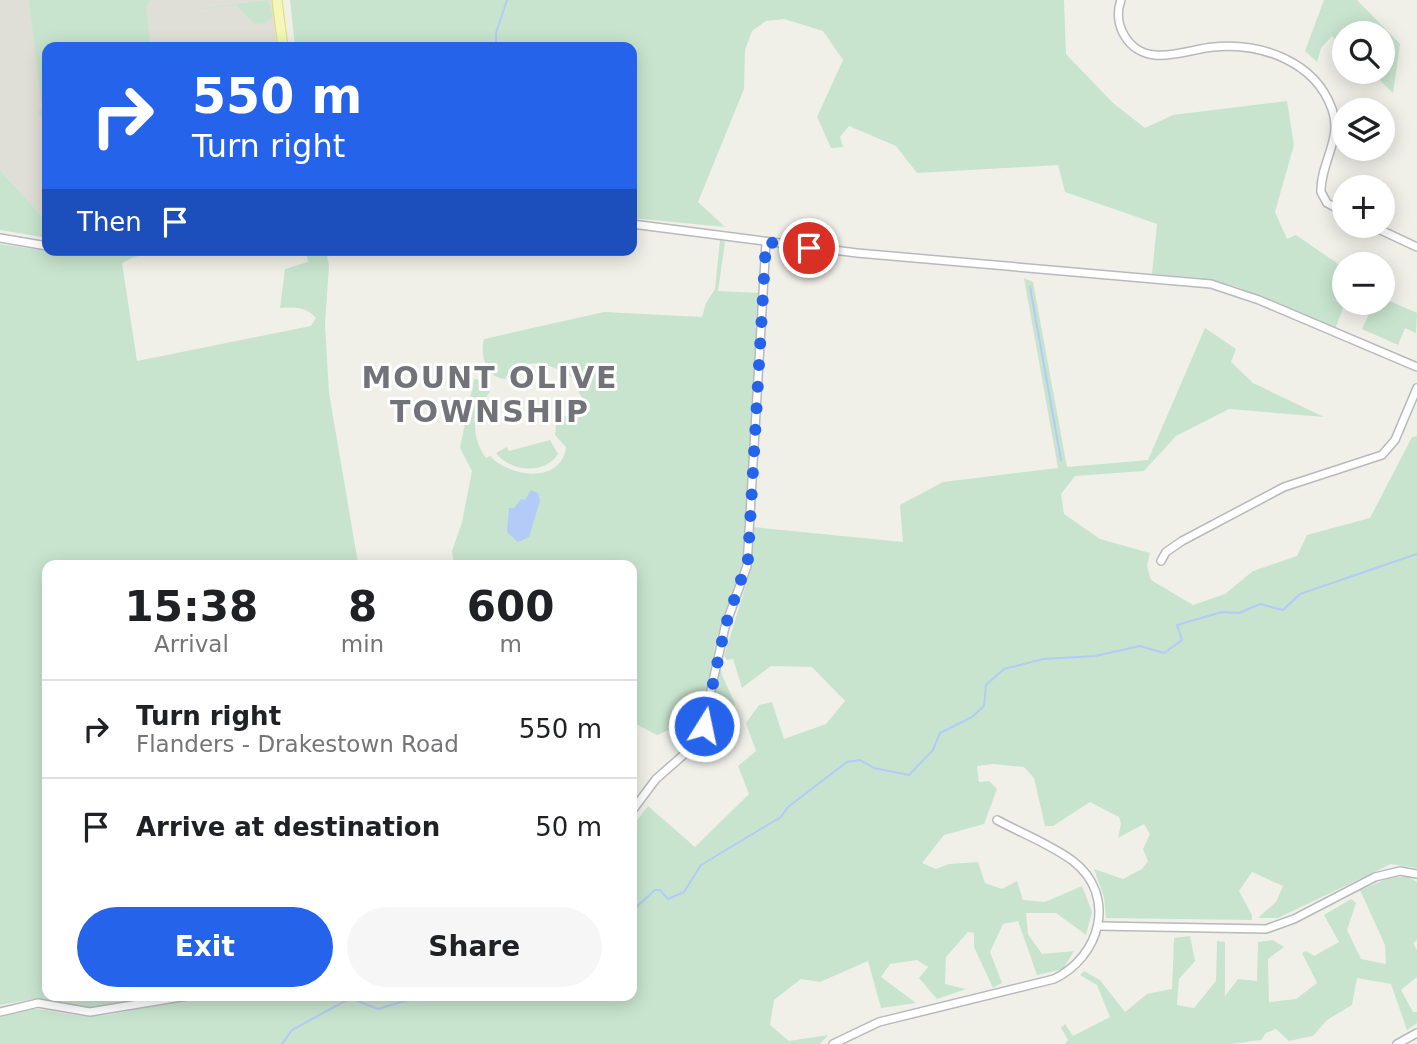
<!DOCTYPE html>
<html lang="en">
<head>
<meta charset="utf-8">
<style>
	:root { --surface:#fff; --page:#f6f6f6; --text:#202124; --muted:#757577; --line:#e0e0e0; --accent:#2563eb }
	body { margin:0; font-family:"DejaVu Sans",sans-serif; background:var(--page); color:var(--text); height:100vh; display:flex; flex-direction:column; font-size:26px; white-space:nowrap }
	* { box-sizing:border-box; margin:0 }
	p { font-size:23px; color:var(--muted) }
	.icon { flex:none; width:38px; height:38px; fill:none; stroke:currentColor; stroke-width:2; stroke-linecap:round; stroke-linejoin:round }
	.map { position:relative; flex:1; overflow:hidden }
	.drawer { position:absolute; left:42px; top:560px; width:595px; height:441px; display:flex; flex-direction:column; background:var(--surface); border-radius:14px; box-shadow:0 4px 18px #0003 }
	.drawer>* { flex:none }
	.hud { position:absolute; left:42px; top:42px; width:595px; height:214px; border-radius:14px; box-shadow:0 4px 18px #0003; background:#2563eb; color:#fff; overflow:hidden }
	.controls { position:absolute; left:1332px; top:21px; display:grid; gap:14px }
	.controls a { display:grid; place-items:center; width:63px; height:63px; border-radius:50%; background:var(--surface); box-shadow:0 4px 18px #0003; font-size:35px }
	.pin { position:absolute; display:grid; place-items:center; width:60px; height:60px; color:#fff; margin:-30px; border:4px solid #fff; border-radius:50%; box-shadow:0 2px 7px #0007 }
	.me { position:absolute; width:77px; margin:-38px; rotate:10deg; stroke-linejoin:round; filter:drop-shadow(0 0 5px #0008) }
	.turn { display:flex; align-items:center; gap:24px; height:147px; padding:0 35px; font-size:32px }
	.turn .icon { width:91px; height:91px; stroke-width:2.5 }
	.turn b { display:block; font-size:49px; line-height:60px }
	.then { display:flex; align-items:center; height:66px; padding:0 35px; background:#0003; gap:14px; font-size:26px }
	.eta { display:flex; justify-content:space-evenly; align-items:center; height:119px; text-align:center }
	.eta b { font-size:42px; font-weight:600; line-height:49px }
	.button { display:flex; gap:14px; margin-top:auto; padding:14px 35px }
	.button a { flex:1; height:80px; border-radius:42px; background:var(--accent); color:#fff; font-size:28px; font-weight:600; line-height:80px; text-align:center }
	.button a+a { background:var(--page); color:var(--text) }
	ul { padding:0; list-style:none }
	li { display:flex; align-items:center; gap:21px; height:98px; padding:0 35px; border-top:2px solid var(--line) }
	li div { flex:1 }
	li b { display:block; font-size:26px }
	li em { font-style:normal }
	.map>svg:first-child { display:block }
	.education { fill:#e0dfd7 }
	.green { fill:#c8e4ce }
	.water { fill:#b3cbf6 }
	.lines { fill:none; stroke-linecap:round; stroke-linejoin:round }
	.stream { stroke:#b3cbf6; stroke-width:2 }
	.minor-casing { stroke:#b8b9bd; stroke-width:10 }
	.major-casing { stroke:#e3da6f; stroke-width:11 }
	.minor { stroke:#fff; stroke-width:7 }
	.major { stroke:#f4f7b7; stroke-width:9 }
	.route { stroke:#2563eb; stroke-width:12; stroke-dasharray:0 21.6 }
	.labels { text-anchor:middle; stroke-width:6; stroke-linejoin:round; paint-order:stroke }
	.district-label { font-size:30px; font-weight:bold; letter-spacing:2px; fill:#717379; stroke:#fff }
</style>
</head>
<body>
<div class="map">
<svg width="1417" height="1044" viewBox="0 0 1417 1044">
	<rect width="100%" height="100%" fill="#f0f0e9"/>
	<path class="education" d="M0,0H272L277,47H47V222L0,170Z"/>
	<g class="green">
		<path d="M29,0H151L146,7L151,47H47V123L38,112L42,108Z"/>
		<path d="M268,0L273,16L266,23L254,24L236,5L166,13Z"/>
		<path d="M290,0H1064L1066,54L1113,103L1145,128L1173,115L1287,101L1294,145L1275,212L1287,239L1296,235L1344,268L1345,303L1335,329L1235,286L1201,278L1152,274L1157,224L1065,192L1058,165L917,173L896,146L849,126L840,137L843,147L831,148L817,117L843,60L823,31L784,19L766,21L752,31L745,50L744,89L698,202L725,227L632,218V47H295Z"/>
		<path d="M1324,0H1357L1400,44L1393,93L1371,72H1382V33H1344V47L1332,36L1321,48L1317,62L1305,51Z"/>
		<path d="M0,170L47,222V238L0,230Z"/>
		<path d="M720,239L725,242L718,291L760,293L742,565L717,637L698,731L685,749L672,729L657,735L632,722V565H454L452,551L462,522L472,471L460,448L474,379L481,380L490,392C472,412 470,435 486,458L490,456C509,477 561,485 566,447L555,435L557,416L562,419L582,398L576,387L579,384C563,366 520,351 505,379C485,377 480,354 484,339L604,312L702,317L706,303L715,289Z"/>
		<path d="M0,244L74,255L104,250H174L134,257L122,263L137,361L311,326L316,318C306,307 295,307 280,308L285,269L308,262L306,250H326L329,266L325,325L329,393L358,563L346,565H47V996H165L92,1008L34,999L0,1005Z"/>
		<path d="M1024,278L1033,282L1067,467L1148,460L1205,328L1236,349L1231,362L1253,383L1324,417L1229,409L1176,436L1144,471L1075,476L1061,494L1064,514L1100,539L1150,553L1147,566L1151,580L1193,605L1225,594L1253,571L1297,556L1307,535L1370,518L1412,437L1417,436V868L1391,864L1278,918H1258L1276,902L1283,886L1252,872L1239,891L1252,915V920L1106,918L1104,897L1094,869L1123,879L1142,869L1148,861L1143,849L1150,834L1144,824L1118,838L1121,824L1119,817L1090,802L1053,826H1045L1034,778L1024,767L993,764L977,766L979,782L989,781L997,789L984,824L944,835L922,863L936,869L949,864L978,862L985,883L1002,889L1017,881L1023,900L1045,902L1082,886L1092,912L1086,935L1056,913H1026L1028,934L1042,954L1074,951L1063,969L1037,975L1018,921L1003,924L990,952L1002,983L993,988L974,947V933L968,932L946,957L945,984L966,989L937,999L919,978L928,967L917,960L890,964L881,977L916,1003L881,1008L868,961L820,982L801,979L774,1000L770,1025L789,1041L828,1035L820,1044H0V1017C35,999 57,1017 93,1016C131,1015 169,997 207,996C349,992 491,996 632,996V827L648,806L695,847L749,794L738,766L756,751L746,723L759,705L772,702L784,739L826,724L845,701L812,667L771,666L742,688L733,659L727,660L724,656L751,569L753,527L903,542L900,505L943,482L1058,468Z"/>
		<path d="M1383,298L1417,313L1416,333L1405,328L1398,345L1362,329L1374,303H1382Z"/>
		<path d="M550,440L558,454C545,475 510,472 496,453L507,447L509,451Z"/>
		<path d="M720,663L722,675L735,704L728,719L710,713Z"/>
		<path d="M1391,877H1408L1417,882V940L1413,943L1417,950V977L1401,990L1413,1012H1417V1023L1407,1030L1391,984L1357,978L1352,1005L1327,1020L1313,1036L1289,1041L1276,1029L1266,1033L1261,1040L1231,1044H1065L1068,1040L1061,1028L1065,1024L1073,1036L1110,1017L1097,985L1080,975L1084,971L1100,980L1125,1012L1147,994L1172,989L1174,938L1190,936L1195,961L1179,979L1177,1005L1194,1008L1216,981L1217,941L1225,942V996L1238,979L1257,981L1258,942L1273,940L1284,947L1268,959L1269,1002L1296,999L1317,983L1302,953L1306,951L1314,956L1339,942L1324,915L1351,899L1356,903L1347,930L1361,959L1386,964L1385,945L1360,890Z"/>
	</g>
	<path class="water" d="M531,490L538,493L540,501L529,537L518,542L507,532L509,508H514L521,499L525,500Z"/>
	<g class="lines">
		<g class="stream">
			<path d="M496,47V33L507,0"/>
			<path d="M1030,287L1061,460"/>
			<path d="M632,911L655,890H660L668,899L684,892L701,865L781,817L788,807L847,762L860,760L874,768L909,775L933,750L940,733L972,717L984,706L986,685L1004,669L1043,659L1095,656L1140,646L1164,653L1182,640L1177,625L1222,612L1239,613L1260,604L1283,610L1300,594L1417,554"/>
			<path d="M356,999L371,996"/>
			<path d="M282,1044L292,1030L347,1000H355L378,1009L421,996"/>
		</g>
		<defs>
			<g id="minor">
				<path d="M1121,0C1112,24 1128,53 1155,55C1174,57 1194,49 1213,47C1260,42 1315,61 1332,109C1343,139 1320,163 1321,192L1327,203L1344,212"/>
				<path d="M632,224L857,253L1211,284L1259,300L1417,367"/>
				<path d="M1372,226L1417,247"/>
				<path d="M0,238L47,246"/>
				<path d="M1161,561L1166,552L1182,541L1284,487L1382,455L1395,440L1417,388"/>
				<path d="M632,811L656,779L697,743L703,726L725,627L747,566L766,242"/>
				<path d="M1099,926L1266,929L1294,919L1375,877L1400,871L1417,874"/>
				<path d="M0,1012L38,1003L90,1012L187,996"/>
				<path d="M833,1044L879,1022L1054,979C1100,957 1118,896 1073,861C1050,844 1021,833 997,820"/>
				<path d="M1397,1044L1417,1033"/>
			</g>
			<path id="major" d="M277,0L283,47"/>
		</defs>
		<use href="#minor" class="minor-casing"/>
		<use href="#major" class="major-casing"/>
		<use href="#minor" class="minor"/>
		<use href="#major" class="major"/>
	</g>
	<g class="lines">
		<path class="route" d="M704,726L725,627L748,559L766,242L809,248"/>
	</g>
	<g class="labels">
		<g class="district-label">
			<text x="490" y="388">MOUNT OLIVE<tspan x="490" dy="34">TOWNSHIP</tspan></text>
		</g>
	</g>
</svg>
<div class="controls">
<a><svg class="icon" aria-label="search" viewBox="0 0 24 24"><circle cx="10" cy="10" r="6"/><path d="M15 15l6 6"/></svg></a>
<a><svg class="icon" aria-label="layers" viewBox="0 0 24 24"><path d="M12 4l9 5-9 5-9-5zM3 14l9 5 9-5"/></svg></a>
<a>+</a>
<a>−</a>
</div>
<div class="pin" style="left:809px;top:248px;background:#d93025"><svg class="icon" aria-label="arrive" viewBox="0 0 24 24"><path d="M6 21V4h12l-3 4 3 4H6"/></svg></div>
<svg class="me" style="left:704px;top:726px" viewBox="-20 -20 40 40"><circle r="17" fill="#2563eb" stroke="#fff" stroke-width="3"/><path d="M0-11L8 9 0 5-8 9z" fill="#fff"/></svg>
<div class="hud">
<div class="turn"><svg class="icon" aria-label="right" viewBox="0 0 24 24"><path d="M7 20v-9h11M14 6l5 5-5 5"/></svg><div><b>550 m</b>Turn right</div></div>
<div class="then">Then<svg class="icon" aria-label="arrive" viewBox="0 0 24 24"><path d="M6 21V4h12l-3 4 3 4H6"/></svg></div>
</div>
<section class="drawer">
<div class="eta">
<div><b>15:38</b><p>Arrival</p></div>
<div><b>8</b><p>min</p></div>
<div><b>600</b><p>m</p></div>
</div>
<ul>
<li><svg class="icon" aria-label="right" viewBox="0 0 24 24"><path d="M7 20v-9h11M14 6l5 5-5 5"/></svg><div><b>Turn right</b><p>Flanders - Drakestown Road</p></div><em>550 m</em></li>
<li><svg class="icon" aria-label="arrive" viewBox="0 0 24 24"><path d="M6 21V4h12l-3 4 3 4H6"/></svg><div><b>Arrive at destination</b></div><em>50 m</em></li>
</ul>
<div class="button"><a>Exit</a><a>Share</a></div>
</section>
</div>
</body>
</html>
